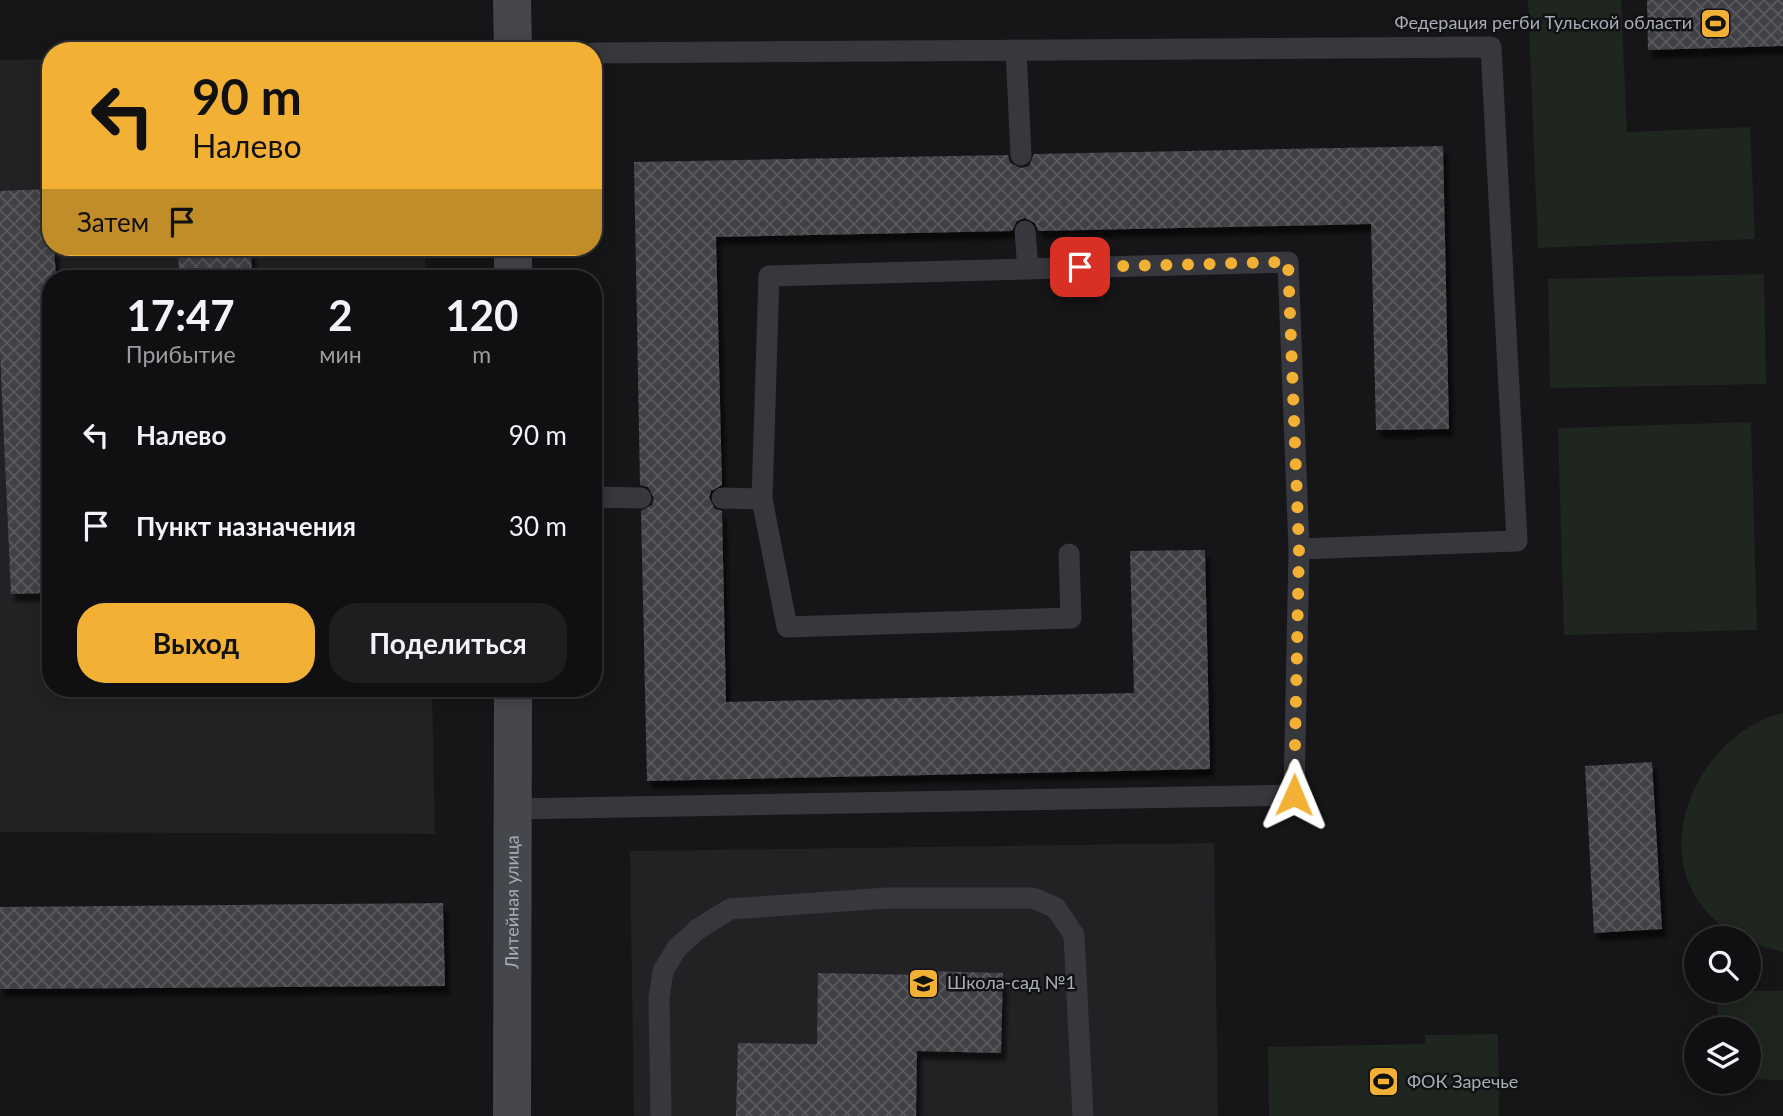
<!DOCTYPE html>
<html lang="ru">
<head>
<meta charset="utf-8">
<style>
	:root { --surface:#101012; --page:#1e1e20; --text:#f1f3f6; --muted:#9c9d9f; --line:#303032; --accent:#f2b134 }
	body { margin:0; font-family:Lato,sans-serif; background:var(--page); color:var(--text); height:100vh; display:flex; flex-direction:column; font-size:26px; white-space:nowrap }
	* { box-sizing:border-box; margin:0 }
	p { font-size:23px; color:var(--muted) }
	.icon { flex:none; width:38px; height:38px; fill:none; stroke:currentColor; stroke-width:2; stroke-linecap:round; stroke-linejoin:round }
	.map { position:relative; flex:1; overflow:hidden }
	.panel { position:absolute; left:42px; top:270px; width:560px; height:427px; display:flex; flex-direction:column; background:var(--surface); border-radius:28px; box-shadow:0 4px 18px #0003,0 0 0 2px var(--line) }
	.panel>* { flex:none }
	.banner { position:absolute; left:42px; top:42px; width:560px; height:214px; border-radius:28px; box-shadow:0 4px 18px #0003,0 0 0 2px var(--line); background:#f2b134; color:#111; overflow:hidden }
	.buttons { position:absolute; left:1684px; top:926px; display:grid; gap:14px }
	.buttons a { display:grid; place-items:center; width:77px; height:77px; border-radius:50%; background:var(--surface); box-shadow:0 4px 18px #0003,0 0 0 2px var(--line); font-size:35px }
	.pin { position:absolute; display:grid; place-items:center; width:60px; height:60px; color:#fff; margin:-30px; border-radius:14px; box-shadow:0 4px 10px #0006 }
	.me { position:absolute; width:77px; margin:-38px; rotate:1deg; stroke-linejoin:round; filter:drop-shadow(0 0 5px #0008) }
	.turn { display:flex; align-items:center; gap:24px; height:147px; padding:0 35px; font-size:32px }
	.turn .icon { width:91px; height:91px; stroke-width:2.5 }
	.turn b { display:block; font-size:49px; line-height:60px }
	.then { display:flex; align-items:center; height:66px; padding:0 35px; background:#0003; gap:14px; font-size:26px }
	.eta { display:flex; justify-content:space-evenly; align-items:center; height:119px; text-align:center }
	.eta b { font-size:42px; font-weight:700; line-height:49px }
	.button { display:flex; gap:14px; margin-top:auto; padding:14px 35px }
	.button a { flex:1; height:80px; border-radius:28px; background:var(--accent); color:#111; font-size:28px; font-weight:700; line-height:80px; text-align:center }
	.button a+a { background:var(--page); color:var(--text) }
	ul { padding:0; list-style:none }
	li { display:flex; align-items:center; gap:21px; height:91px; padding:0 35px }
	li div { flex:1 }
	li b { display:block; font-size:26px }
	li em { font-style:normal }
	.map>svg:first-child { display:block }
	.built { fill:#222225 }
	.pitch { fill:#1e261f }
	.building { fill:url(#building-cross-hatch); filter:url(#shadow) }
	.lines { fill:none; stroke-linecap:round; stroke-linejoin:round }
	.lane { stroke:#37383d; stroke-width:21 }
	.secondary { stroke:#45474d; stroke-width:38 }
	.route { stroke:#f2b134; stroke-width:12; stroke-dasharray:0 21.6 }
	.labels { text-anchor:middle; stroke-width:5; stroke-linejoin:round; paint-order:stroke }
	.poi-label { font-size:18px; fill:#a8adb8; stroke:#111113; text-anchor:start }
	.street-label { font-size:18px; fill:#a8adb8; stroke:#111113 }
</style>
</head>
<body>
<div class="map">
<svg width="1783" height="1116" viewBox="0 0 1783 1116">
	<defs>
		<pattern id="building-cross-hatch" width="8" height="8" patternUnits="userSpaceOnUse" patternTransform="scale(1.75)"><rect width="8" height="8" fill="#404145"/><path d="M0 0l8 8M0 8l8-8" fill="none" stroke="#595a5e"/></pattern>
		<filter id="shadow"><feDropShadow dx="4.5" dy="8" stdDeviation="2" flood-color="#0009"/></filter>
	</defs>
	<rect width="100%" height="100%" fill="#161618"/>
	<g class="built">
		<path d="M51,59V247H425V278H51V688H432L435,834L0,832V60Z"/>
		<path d="M1214,843L1218,1116H634L630,851Z"/>
	</g>
	<g class="pitch">
		<path d="M1528,0H1621L1627,132L1750,127L1755,239L1538,248Z"/>
		<path d="M1764,274L1766,384L1550,388L1548,279Z"/>
		<path d="M1751,422L1757,630L1564,635L1558,428Z"/>
		<path d="M1783,713V952L1748,942V938C1735,938 1725,929 1716,921C1642,856 1697,734 1783,713Z"/>
		<path d="M1718,991H1783V1080L1748,1079V1029H1717Z"/>
		<path d="M1498,1034L1499,1116H1269L1268,1047L1425,1044V1035Z"/>
	</g>
	<g class="building">
		<path d="M1647,0H1783V46L1648,50Z"/>
		<path d="M1443,146L1449,429L1376,430L1371,224L1038,231L1035,223L1025,218L1017,221L1012,231L716,237L722,485L711,491L709,498L715,509L722,511L726,702L1134,693L1130,551L1205,550L1210,769L647,781L641,511L652,505L654,498L648,487L640,485L634,162L1008,155L1010,163L1021,168L1029,166L1034,154Z"/>
		<path d="M51,189V247H54L56,278H51V593L11,594L0,352V191Z"/>
		<path d="M178,247H251L252,278H179Z"/>
		<path d="M1652,762L1662,929L1594,933L1585,766Z"/>
		<path d="M443,903L445,986L0,989V907Z"/>
		<path d="M923,971L1003,973L1001,1053L917,1051L916,1116H736L738,1043L817,1044L818,973L923,975Z"/>
	</g>
	<g class="lines">
		<g class="lane">
			<path d="M1016,50L1021,155"/>
			<path d="M1025,231L1028,269"/>
			<path d="M593,497L641,498"/>
			<path d="M722,498L762,499L787,627L1071,618L1069,554"/>
			<path d="M762,499L769,276L1288,262L1299,549"/>
			<path d="M513,809L1294,795L1299,549L1517,541L1491,47L593,53"/>
			<path d="M661,1116L659,998L663,971L677,948L698,929L730,909L887,898H1033L1056,908L1074,935L1083,1116"/>
		</g>
		<g class="secondary">
			<path d="M512,0L513,51"/>
			<path d="M513,247V278"/>
			<path id="s1" d="M512,1116L513,688"/>
		</g>
	</g>
	<g class="lines">
		<path class="route" d="M1080,267L1288,262L1299,549L1294,795"/>
	</g>
	<defs>
		<symbol id="stadium-square" viewBox="-11 -11 22 22"><rect x="-9" y="-9" width="18" height="18" rx="4" fill="#f2b134" stroke="#111113"/><path d="M0-5a6.5 5 0 1 0 0 10a6.5 5 0 1 0 0-10ZM-3.5-1.8h7v3.6h-7Z" fill="#111"/></symbol>
		<symbol id="school-square" viewBox="-11 -11 22 22"><rect x="-9" y="-9" width="18" height="18" rx="4" fill="#f2b134" stroke="#111113"/><path d="M0-5L7-2L0 1L-7-2ZM-4 1L0 2.5L4 1V4Q0 6-4 4Z" fill="#111"/></symbol>
	</defs>
	<g fill-rule="evenodd">
		<use href="#stadium-square" x="1698" y="6" width="35" height="35"/>
		<use href="#school-square" x="906" y="966" width="35" height="35"/>
		<use href="#stadium-square" x="1366" y="1064" width="35" height="35"/>
	</g>
	<g class="labels">
		<g class="poi-label">
			<text x="1692" y="29" text-anchor="end">Федерация регби Тульской области</text>
			<text x="947" y="989">Школа-сад №1</text>
			<text x="1407" y="1088">ФОК Заречье</text>
		</g>
		<g class="street-label">
			<text dy="6" stroke="none"><textPath href="#s1" startOffset="214">Литейная улица</textPath></text>
		</g>
	</g>
</svg>
<div class="buttons">
<a><svg class="icon" aria-label="search" viewBox="0 0 24 24"><circle cx="10" cy="10" r="6"/><path d="M15 15l6 6"/></svg></a>
<a><svg class="icon" aria-label="layers" viewBox="0 0 24 24"><path d="M12 4l9 5-9 5-9-5zM3 14l9 5 9-5"/></svg></a>
</div>
<div class="pin" style="left:1080px;top:267px;background:#d93025"><svg class="icon" aria-label="arrive" viewBox="0 0 24 24"><path d="M6 21V4h12l-3 4 3 4H6"/></svg></div>
<svg class="me" style="left:1294px;top:795px" viewBox="-20 -20 40 40"><path d="M0-17L14 15 0 8-14 15z" fill="#f2b134" stroke="#fff" stroke-width="4"/></svg>
<div class="banner">
<div class="turn"><svg class="icon" aria-label="left" viewBox="0 0 24 24"><path d="M17 20v-9H6M10 6l-5 5 5 5"/></svg><div><b>90 m</b>Налево</div></div>
<div class="then">Затем<svg class="icon" aria-label="arrive" viewBox="0 0 24 24"><path d="M6 21V4h12l-3 4 3 4H6"/></svg></div>
</div>
<section class="panel">
<div class="eta">
<div><b>17:47</b><p>Прибытие</p></div>
<div><b>2</b><p>мин</p></div>
<div><b>120</b><p>m</p></div>
</div>
<ul>
<li><svg class="icon" aria-label="left" viewBox="0 0 24 24"><path d="M17 20v-9H6M10 6l-5 5 5 5"/></svg><div><b>Налево</b></div><em>90 m</em></li>
<li><svg class="icon" aria-label="arrive" viewBox="0 0 24 24"><path d="M6 21V4h12l-3 4 3 4H6"/></svg><div><b>Пункт назначения</b></div><em>30 m</em></li>
</ul>
<div class="button"><a>Выход</a><a>Поделиться</a></div>
</section>
</div>
</body>
</html>
